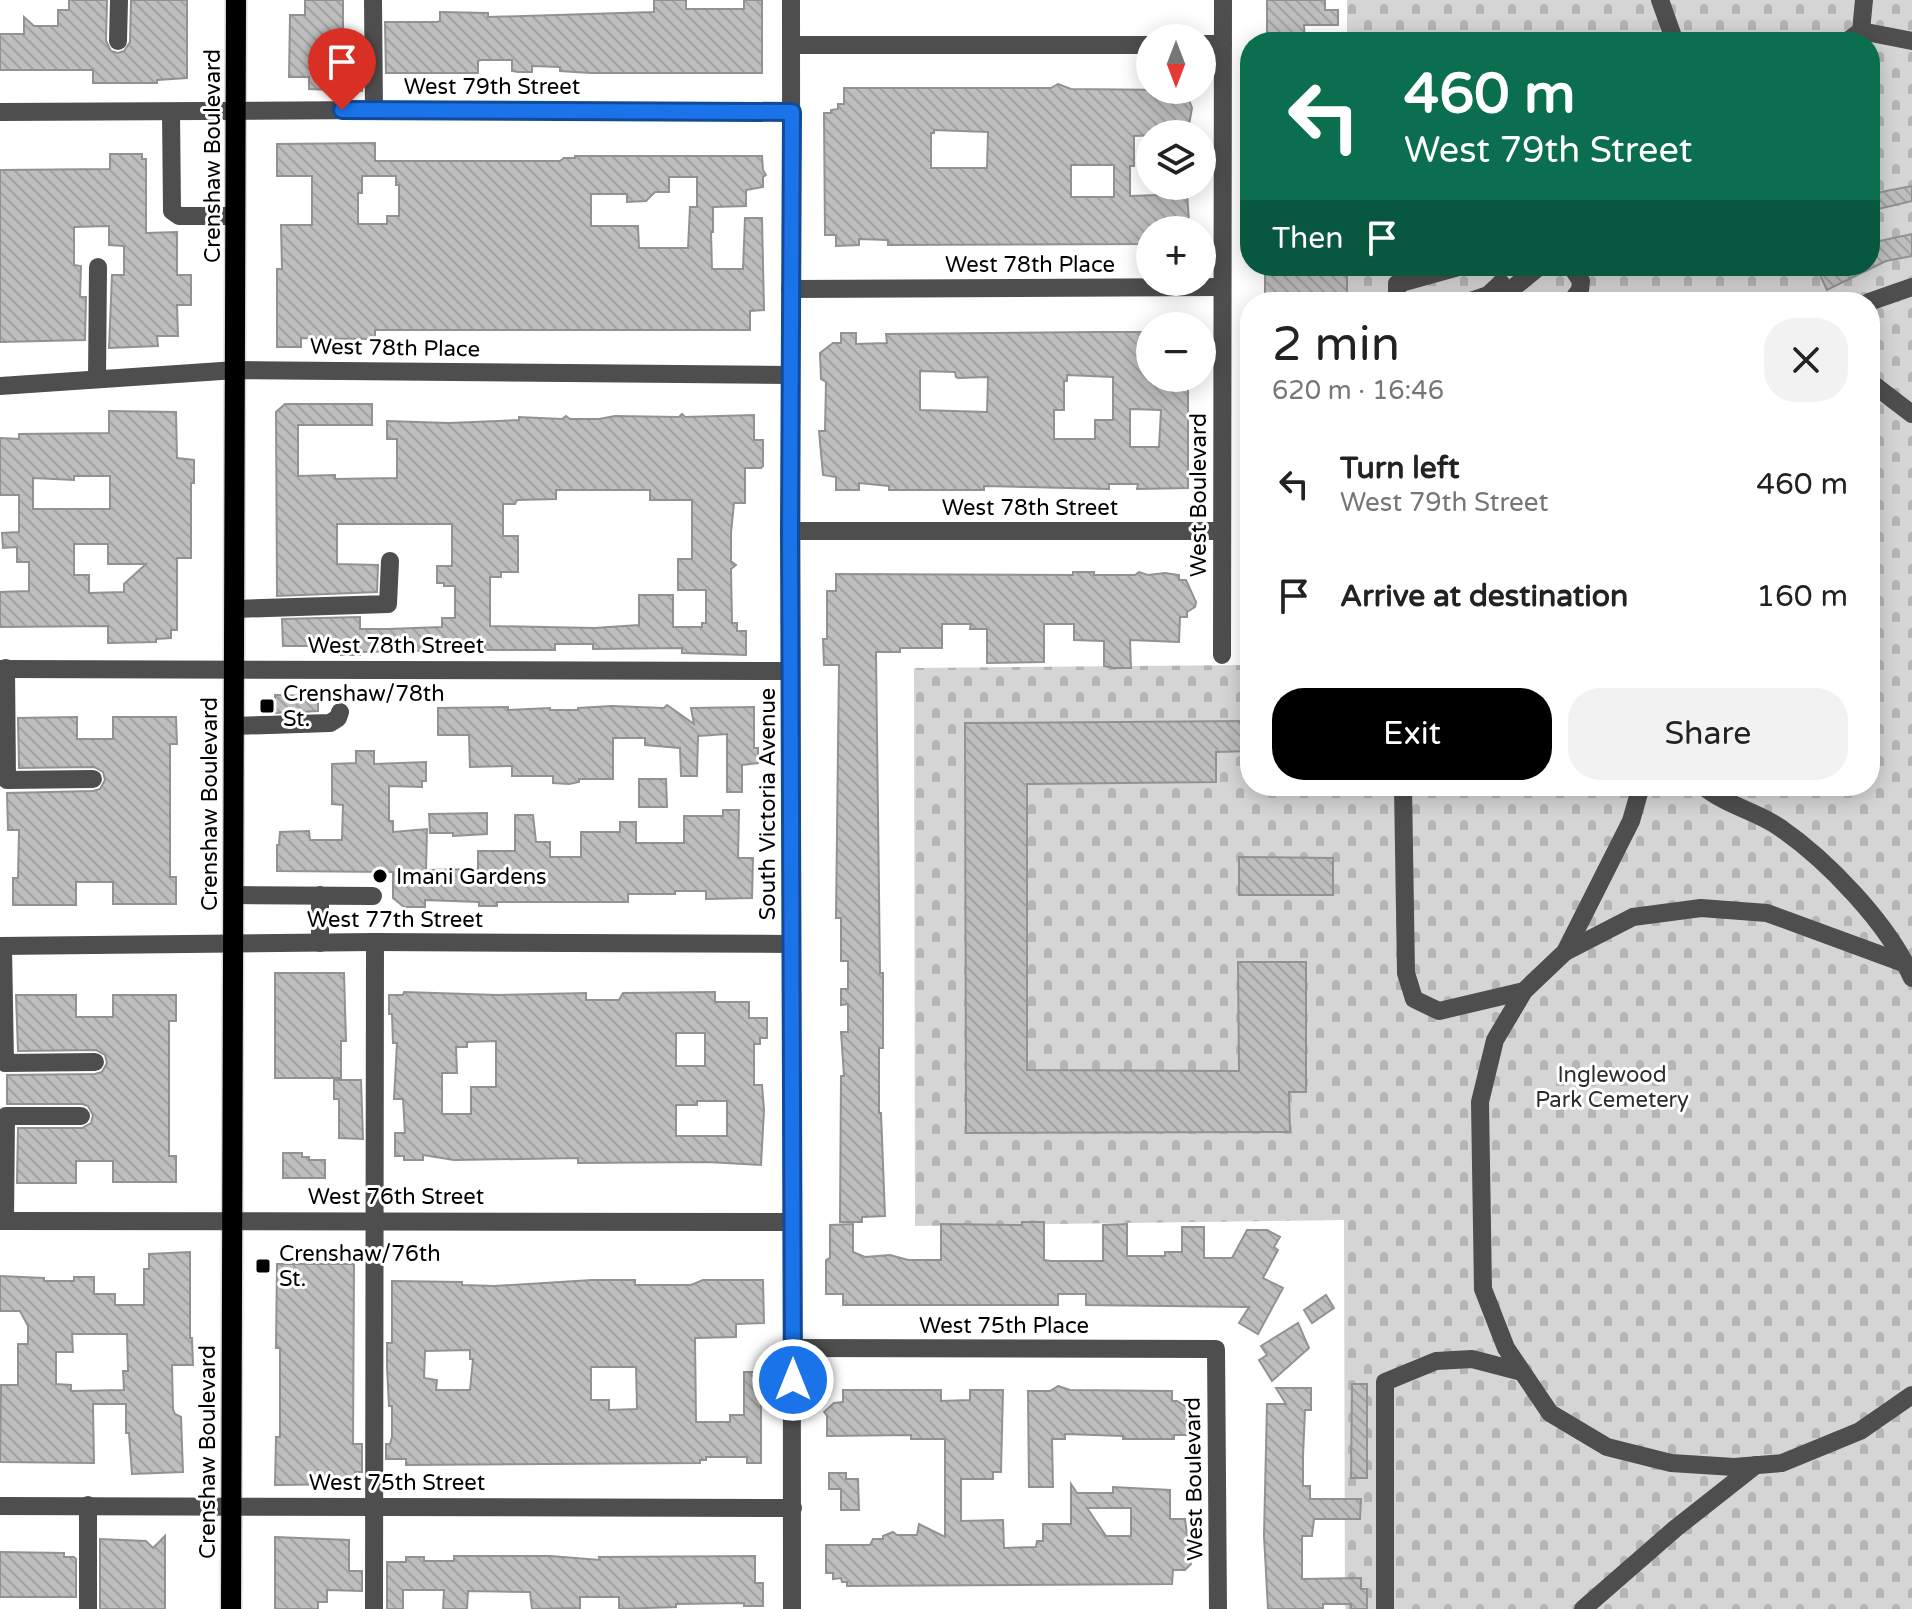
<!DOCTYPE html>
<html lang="en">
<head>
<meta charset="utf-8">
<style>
	:root { --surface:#fff; --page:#f2f2f2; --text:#222; --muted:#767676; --accent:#000 }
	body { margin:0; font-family:"Varela Round",sans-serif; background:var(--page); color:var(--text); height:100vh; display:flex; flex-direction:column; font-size:30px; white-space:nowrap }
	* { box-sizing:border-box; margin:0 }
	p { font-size:26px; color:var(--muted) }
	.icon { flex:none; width:44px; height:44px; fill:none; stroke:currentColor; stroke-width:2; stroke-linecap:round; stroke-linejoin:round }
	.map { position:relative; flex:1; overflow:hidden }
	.drawer { position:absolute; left:1240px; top:292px; width:640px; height:504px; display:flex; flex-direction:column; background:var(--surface); border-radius:32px; box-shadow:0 4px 20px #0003 }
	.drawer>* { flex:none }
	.hud { position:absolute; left:1240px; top:32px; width:640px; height:244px; border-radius:32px; box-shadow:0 4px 20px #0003; background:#0b6e4f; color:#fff; overflow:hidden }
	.needle { width:52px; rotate:180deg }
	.tools { position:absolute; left:1136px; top:24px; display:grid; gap:16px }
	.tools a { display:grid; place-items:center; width:80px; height:80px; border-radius:50%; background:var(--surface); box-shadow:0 4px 20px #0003; font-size:40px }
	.pin { position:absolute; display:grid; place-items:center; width:68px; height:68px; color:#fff; margin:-82px -34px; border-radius:50% 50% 50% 0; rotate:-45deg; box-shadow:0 0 8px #0007 }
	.pin .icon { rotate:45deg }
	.me { position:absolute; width:88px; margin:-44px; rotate:0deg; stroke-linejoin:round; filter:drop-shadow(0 0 6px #0008) }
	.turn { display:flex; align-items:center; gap:28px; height:168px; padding:0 32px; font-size:36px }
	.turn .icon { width:104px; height:104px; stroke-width:2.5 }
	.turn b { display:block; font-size:56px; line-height:68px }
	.then { display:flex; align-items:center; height:76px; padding:0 32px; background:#0003; gap:16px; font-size:30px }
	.round { display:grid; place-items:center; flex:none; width:84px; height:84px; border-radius:32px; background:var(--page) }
	.headline { display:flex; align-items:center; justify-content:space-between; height:136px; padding:0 32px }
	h1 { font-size:48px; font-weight:600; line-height:60px }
	.primary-button { display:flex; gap:16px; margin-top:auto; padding:16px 32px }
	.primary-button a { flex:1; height:92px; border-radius:32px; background:var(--accent); color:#fff; font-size:32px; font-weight:600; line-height:92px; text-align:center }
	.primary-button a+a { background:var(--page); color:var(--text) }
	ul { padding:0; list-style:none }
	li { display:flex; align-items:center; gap:24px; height:112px; padding:0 32px }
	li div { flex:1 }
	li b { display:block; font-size:30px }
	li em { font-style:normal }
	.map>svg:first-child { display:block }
	.cemetery { fill:url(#cemetery-stones) }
	.building { fill:url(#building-back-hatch); stroke:#929292; stroke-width:2; fill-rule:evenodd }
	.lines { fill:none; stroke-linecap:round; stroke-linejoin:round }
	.major-casing { stroke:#dbdbdb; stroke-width:23 }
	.minor { stroke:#4e4e4e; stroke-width:18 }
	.major { stroke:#000; stroke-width:20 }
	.route-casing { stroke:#114b97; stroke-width:20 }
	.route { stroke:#1a73e8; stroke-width:14 }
	.poi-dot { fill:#000; stroke:#fff; stroke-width:3 }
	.labels { text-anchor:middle; stroke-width:6; stroke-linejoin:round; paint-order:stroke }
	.street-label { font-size:22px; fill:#000; stroke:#fff }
	.poi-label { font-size:22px; fill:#000; stroke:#fff; text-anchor:start }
	.park-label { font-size:22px; fill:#2c2c2c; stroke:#fff }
</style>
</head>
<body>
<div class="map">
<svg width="1912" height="1609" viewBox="0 0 1912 1609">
	<defs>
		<pattern id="cemetery-stones" width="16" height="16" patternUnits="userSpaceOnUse" patternTransform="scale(2)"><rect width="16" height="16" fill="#d5d5d5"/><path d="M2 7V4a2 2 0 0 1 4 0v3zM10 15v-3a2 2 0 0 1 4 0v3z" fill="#b5b5b5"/></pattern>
		<pattern id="building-back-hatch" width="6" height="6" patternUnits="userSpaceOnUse" patternTransform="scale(2)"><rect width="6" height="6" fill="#bebebe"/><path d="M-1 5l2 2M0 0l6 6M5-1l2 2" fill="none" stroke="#a2a2a2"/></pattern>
	</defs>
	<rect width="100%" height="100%" fill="#fff"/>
	<path class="cemetery" d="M1347,0H1912V1609H1345L1344,1220L915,1226L914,668L1250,665V786H1870V302H1347V266H1870V42H1347Z"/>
	<g class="building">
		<path d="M69,0H107L106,41L111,51L118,53L124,51L130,42L131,0H187V78L157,80V83H93V70H0V34H24V17L34,26H58V10H69Z"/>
		<path d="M305,0H343V56H362V91L309,89V77H289L290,15H305Z"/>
		<path d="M654,0H686V9H744V0H762V73H591L560,71V67L532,66V72H518L512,71V60H481L478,61V73H386L385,22H437L440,21V12L488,13V17L654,12Z"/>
		<path d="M1267,0H1325V10H1338V25H1304L1305,42H1267Z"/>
		<path d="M1058,84L1071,89L1173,90V98L1189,100L1192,108L1189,125H1185V134L1134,136V166H1130V196L1187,194L1189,221L1194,230H1150V244L888,245V240L859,239V245L836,246V235H825L824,113H831V110L838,109V104H844V88H1051ZM934,130L988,132L987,168H931V133H934ZM1071,165H1114V197H1071Z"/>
		<path d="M375,143V161H560L564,158H575V156H762L763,170L766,175L763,177V187L746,190V206L713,207V232H711L712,269H743L745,218H762L764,310L750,311V330H375V339L301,338V347H277V269H282L281,225H312V176H277V144ZM362,176H396V185H399V216H387V224H358V193H362ZM669,177H697V207H690L688,248H639L638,226H591V194H627V202L646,201L655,192H669Z"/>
		<path d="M110,154H142V159H146V233L177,232V275H191V305H177L178,336H157L158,346L109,348L112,275H124V246L109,245V226L74,227V265L81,266L80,297H86L85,340L0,342V170L110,169Z"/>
		<path d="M1912,186V201L1870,211V194Z"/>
		<path d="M1912,234V256L1886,261L1827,290L1818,271L1829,266H1870V243Z"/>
		<path d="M1323,266H1347V302H1323V294L1265,295V268H1323Z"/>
		<path d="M1096,332H1150V378H1188V488L1137,489L1138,484H1109V489L984,486V490H889V486L859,483V490H836V477L823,475L819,431H825L826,382L821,379L820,353L833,343H841V333H856V344L887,343L886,334ZM920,371L955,372L956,377L958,378L988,377L987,412L920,410ZM1067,375L1113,377V420H1095V439H1054V410H1064V381H1067ZM1130,409L1161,410L1159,447H1130Z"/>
		<path d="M285,404H372V425H298V476L335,475V479L397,478V439H387V421L449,423L519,420V417L562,419L566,416L570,419H599L615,416L679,417L682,414L685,417L754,415V440H763V466L761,468H745V503H734L731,533V561L736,565L731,569L732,623H737V631H746V655L682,653V648L593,649V644H555V650H485V644L448,645V650L360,652V655H341V646H283L282,619L360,617V629H388L442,627V618H455V586H444V583H437V566H452V524H337V564L378,565L377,592L277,596L276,412ZM556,490H650V500H692V559H678V590H706V623H702V627H673V595H639V625L594,628L490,626V577H501V572H518V536H503V504H515L517,500L556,499Z"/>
		<path d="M109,411L176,412L177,458L194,460V483H191V558H177V630H171V638L156,639V642L108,643V626L0,627V592L29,591V562H17V547L3,548L2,533L19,532V495H0V438L19,439V434L109,433ZM74,476H110V509H33V478L74,480ZM74,544H108V564H146L124,584V592L89,593V575H74Z"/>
		<path d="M1073,572H1094V575H1135L1139,572L1148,575L1165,573L1179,575V580H1186L1196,602L1195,607L1187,612V617H1180L1179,642L1130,640L1131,668H1113L1104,666V641L1074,640V624H1044V662L987,663V629H970L971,624H942V648H900V652H876L880,973H883V1048H879V1113H881L885,1216L862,1217V1222H840L841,1076H844L841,1032H848V1004L841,1005V989H848V961H841V918H836L839,665H824L823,639H827V591H836V574L1073,575Z"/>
		<path d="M275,695L313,696V698H318V711L275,713Z"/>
		<path d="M667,705L694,724L691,708L754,707V748H758V763L742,765V792H727V734L698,736L697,776H681L680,748L645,745V738H613V779H579V782L569,784L553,783V776H512V766L470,767L469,735H438V708L508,707V710L550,708V710H578V708L612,706L664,708Z"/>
		<path d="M77,717V739H113V717H176L177,744H170V877H176V904H113V882H76V905H13V878H18L19,830H8L7,793L93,791L100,789L105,780L103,772L94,767L19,768L18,718Z"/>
		<path d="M1250,721V751L1216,752V782L1027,784V1070L1239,1071L1238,962H1306V1092H1289L1290,1132L966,1133L965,723Z"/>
		<path d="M356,751H374V764L426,762V781H422V787L389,786V821H393V832L427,829L426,870L478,869V851H515V815H533L536,842H550V857H581V832H620V822H636V843H684V816H723V810H739L738,858H753L752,898L706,899V891H675V894H628V902H497V906H479V902L425,900V907H404L393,898V872L277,871V845H279L280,832L309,831L310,840H342L343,805L332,804V764L356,763Z"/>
		<path d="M639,779H666L667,807H639Z"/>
		<path d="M487,813V834L453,836V833H430L429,814Z"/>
		<path d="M1239,857L1333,858V895H1239Z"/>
		<path d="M275,973H344L346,1041H341V1078H275Z"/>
		<path d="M404,992L498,995L586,993V1000H619L623,993L715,992V1002H749V1018H767V1038H760V1044H754V1085H762L764,1110L761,1165L707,1162L578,1163V1158L454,1160L423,1155V1160H404V1156H395V1133H405L403,1099H394L397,1043H393L392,1014H389V995H403ZM676,1033H705V1066H676ZM496,1041V1087H471V1114H442V1073H457L456,1047H467V1042ZM697,1101H727V1136H676V1105H697Z"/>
		<path d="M16,995H76V1017H113V995H176V1021H169V1156H176V1182H113V1161H76V1183H17L18,1128H82L91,1123L93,1115L88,1106L82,1104H7V1075L95,1074L102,1072L107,1063L105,1055L96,1050L18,1051Z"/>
		<path d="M334,1080H361L363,1139L339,1138V1099H334Z"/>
		<path d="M283,1153H302V1157H309V1160H325V1178H283Z"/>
		<path d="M1022,1222H1044V1260L1051,1261H1103V1225L1127,1224V1256H1165V1252H1182V1227H1204V1258H1232L1247,1230H1267L1280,1237L1274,1247L1278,1250L1263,1278L1283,1288L1258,1334L1239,1323L1249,1307L1086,1305V1294H1058V1305H843V1294H826V1260L830,1258V1225L853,1224V1252L865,1257L890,1255L908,1260H941V1224L1022,1225Z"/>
		<path d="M190,1252V1338H192L193,1365H172L173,1409L175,1414L181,1417L183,1472L132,1474L129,1433H126V1404H93L94,1463L0,1462L1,1385H18V1344H28V1326L20,1311H0V1276L44,1278V1281H74V1277H94V1294H115V1305H144V1269H149V1254ZM72,1334H127L128,1371H123L124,1390L71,1391V1385L56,1384V1352H73Z"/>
		<path d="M277,1264H354L353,1444H362V1472H355V1484L275,1485L276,1437H280V1348H276Z"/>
		<path d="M592,1280H635V1285H691L703,1280H763L764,1323L736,1324V1337L695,1338L696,1422H730V1415H744V1372H761V1463H747V1457H706V1460H700V1463L406,1465V1459H386V1444H390L392,1437V1406H389L387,1367V1343H392V1281L462,1282V1285L495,1286ZM470,1350V1359H473L470,1390H436L437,1380L424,1378L425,1351ZM591,1367H636L637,1409L609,1410V1400H591Z"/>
		<path d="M1326,1295L1334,1308L1312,1323L1304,1310Z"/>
		<path d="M1298,1323L1309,1348L1272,1381L1259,1360L1267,1355L1261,1346Z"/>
		<path d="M1352,1384H1367V1478H1351Z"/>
		<path d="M1058,1386L1070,1390L1172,1391V1401H1177L1191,1410L1187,1415V1435H1174V1439H1123V1436L1065,1434V1439H1052L1053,1487H1029L1028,1391H1050Z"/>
		<path d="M1276,1388H1311V1410H1305L1303,1456V1486H1310V1499H1361L1360,1519H1314L1312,1536H1302V1579L1361,1578V1589H1367V1609H1351V1604H1323V1608L1317,1609H1268L1264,1536L1267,1404H1286Z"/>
		<path d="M843,1390H941V1401L970,1400V1390H1003L1001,1472H993V1479H961V1521L1003,1520L1004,1548L1036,1547L1037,1541H1043V1524H1071V1484L1077,1493H1113V1487L1170,1490V1519H1185L1191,1564L1185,1570H1173L1172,1584L847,1586V1582H842L841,1578L833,1579V1573H826V1545H870L873,1539H883V1536L893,1532L897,1535H917L919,1524L945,1537V1439H911V1435L827,1436V1416L824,1412L834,1403L843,1402ZM1087,1508H1131V1536H1106Z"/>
		<path d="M829,1473H846V1479H858L859,1510H841V1489H829Z"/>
		<path d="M165,1536V1609H100V1539L146,1541L153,1548Z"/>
		<path d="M275,1537L349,1540V1571H362V1591L327,1590V1602H318V1609H275Z"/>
		<path d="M0,1552L64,1553V1557H74L76,1559V1597H0Z"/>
		<path d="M454,1556H550L600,1560L599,1557L755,1556V1583H763V1606H744V1603L676,1604V1607L619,1609V1597H580V1608L532,1609L530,1592L468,1591L467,1609H443L444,1590H403V1609H387V1562H406V1557H424V1561H454Z"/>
	</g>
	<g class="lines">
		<defs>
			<path id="major" d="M231,1609L236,0"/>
		</defs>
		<use href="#major" class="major-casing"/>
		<g class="minor">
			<path d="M373,0L374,110"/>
			<path d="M791,0L792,1609"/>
			<path d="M1660,0L1675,42"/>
			<path d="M1861,31L1864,0"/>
			<path d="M118,41L119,0"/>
			<path d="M1846,42L1861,31L1912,41"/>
			<path d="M1202,44H1223"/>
			<path d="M792,45H1150"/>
			<path d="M0,112L374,110L792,112"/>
			<path d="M171,112L172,211L179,216H235"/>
			<path d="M1571,266L1581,281L1580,290L1571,302"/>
			<path d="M790,289L1222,287"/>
			<path d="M1397,302V284L1462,266"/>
			<path d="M1468,302L1488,295L1501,283"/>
			<path d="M1504,302L1513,288L1540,266"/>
			<path d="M1869,302L1912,287"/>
			<path d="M97,379L98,267"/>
			<path d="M1870,382L1912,414"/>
			<path d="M0,386L236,370L791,375"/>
			<path d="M790,531H1221"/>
			<path d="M235,609L388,604L390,561"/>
			<path d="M1222,655L1223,0"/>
			<path d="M6,668L7,780L93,779"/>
			<path d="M0,669L791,671"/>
			<path d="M234,726L330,723L338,718L340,712"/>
			<path d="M1403,786L1406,973L1414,999L1439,1011L1524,991L1565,952L1631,821L1641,786"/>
			<path d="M1703,786C1727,806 1756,811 1779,827C1827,860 1889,924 1912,978"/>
			<path d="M233,895L373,896"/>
			<path d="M320,943V895"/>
			<path d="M0,946L375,942L790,944"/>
			<path d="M3,946L5,1063L95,1062"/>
			<path d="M1565,952L1633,917L1701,908L1767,913L1906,964"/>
			<path d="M1524,991L1495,1040L1480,1102L1483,1289L1506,1348L1550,1413L1607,1447L1671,1463L1734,1467L1782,1463L1860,1431L1912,1395"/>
			<path d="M0,1221L792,1222"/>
			<path d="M5,1221L6,1116H81"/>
			<path d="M792,1348L1216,1349L1218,1609"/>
			<path d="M88,1505V1609"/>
			<path d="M0,1506L793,1508"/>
			<path d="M374,1609L375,942"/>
			<path d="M1385,1609V1382L1436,1361L1472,1359L1522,1372"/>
			<path d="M1583,1609L1676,1528L1756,1465"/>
		</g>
		<use href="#major" class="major"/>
	</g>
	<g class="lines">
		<defs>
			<path id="route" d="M342,110L792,112L790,531L793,1380"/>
		</defs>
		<use href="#route" class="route-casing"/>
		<use href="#route" class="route"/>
	</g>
	<g class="poi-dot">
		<rect x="259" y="698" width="16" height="16" rx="4"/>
		<circle cx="380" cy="876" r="8"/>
		<rect x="255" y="1258" width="16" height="16" rx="4"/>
	</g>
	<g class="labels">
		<g class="street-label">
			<text x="492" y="94">West 79th Street</text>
			<text transform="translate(212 156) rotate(-90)" y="8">Crenshaw Boulevard</text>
			<text x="1030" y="272">West 78th Place</text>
			<text transform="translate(395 347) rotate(1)" y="8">West 78th Place</text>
			<text transform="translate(1198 495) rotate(-90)" y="8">West Boulevard</text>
			<text x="1030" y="515">West 78th Street</text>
			<text x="396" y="653">West 78th Street</text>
			<text transform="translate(209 804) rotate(-90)" y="8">Crenshaw Boulevard</text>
			<text transform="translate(767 804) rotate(-90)" y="8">South Victoria Avenue</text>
			<text x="395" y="927">West 77th Street</text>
			<text x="396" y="1204">West 76th Street</text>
			<text x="1004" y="1333">West 75th Place</text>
			<text transform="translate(207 1452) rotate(-90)" y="8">Crenshaw Boulevard</text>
			<text transform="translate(1193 1479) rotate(-91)" y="8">West Boulevard</text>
			<text x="397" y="1490">West 75th Street</text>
		</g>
		<g class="poi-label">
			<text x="283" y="701">Crenshaw/78th<tspan x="283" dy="25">St.</tspan></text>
			<text x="396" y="884">Imani Gardens</text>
			<text x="279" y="1261">Crenshaw/76th<tspan x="279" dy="25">St.</tspan></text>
		</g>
		<g class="park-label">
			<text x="1612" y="1082">Inglewood<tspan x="1612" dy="25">Park Cemetery</tspan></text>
		</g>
	</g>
</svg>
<div class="tools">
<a><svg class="needle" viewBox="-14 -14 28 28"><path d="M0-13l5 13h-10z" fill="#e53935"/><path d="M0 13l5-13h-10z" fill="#767676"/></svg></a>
<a><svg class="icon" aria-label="layers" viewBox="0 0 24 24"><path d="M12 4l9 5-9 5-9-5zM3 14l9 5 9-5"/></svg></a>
<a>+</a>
<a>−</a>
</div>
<div class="pin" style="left:342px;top:110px;background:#d93025"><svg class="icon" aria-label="arrive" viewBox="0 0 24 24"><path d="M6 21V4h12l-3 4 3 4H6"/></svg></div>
<svg class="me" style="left:793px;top:1380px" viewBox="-20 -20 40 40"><circle r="17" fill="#1a73e8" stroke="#fff" stroke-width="3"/><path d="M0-11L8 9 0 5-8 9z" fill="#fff"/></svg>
<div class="hud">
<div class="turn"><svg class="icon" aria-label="left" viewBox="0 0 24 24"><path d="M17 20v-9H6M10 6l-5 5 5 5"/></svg><div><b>460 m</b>West 79th Street</div></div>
<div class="then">Then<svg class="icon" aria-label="arrive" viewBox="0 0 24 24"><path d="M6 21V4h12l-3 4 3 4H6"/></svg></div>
</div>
<section class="drawer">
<div class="headline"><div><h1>2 min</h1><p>620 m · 16:46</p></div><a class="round"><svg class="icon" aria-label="close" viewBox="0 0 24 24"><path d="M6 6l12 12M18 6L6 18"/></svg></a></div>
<ul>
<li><svg class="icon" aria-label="left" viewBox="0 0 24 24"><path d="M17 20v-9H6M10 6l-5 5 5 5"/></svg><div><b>Turn left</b><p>West 79th Street</p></div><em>460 m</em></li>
<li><svg class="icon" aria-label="arrive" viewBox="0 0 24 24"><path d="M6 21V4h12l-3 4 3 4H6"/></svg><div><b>Arrive at destination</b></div><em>160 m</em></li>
</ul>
<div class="primary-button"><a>Exit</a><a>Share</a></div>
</section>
</div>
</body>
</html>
